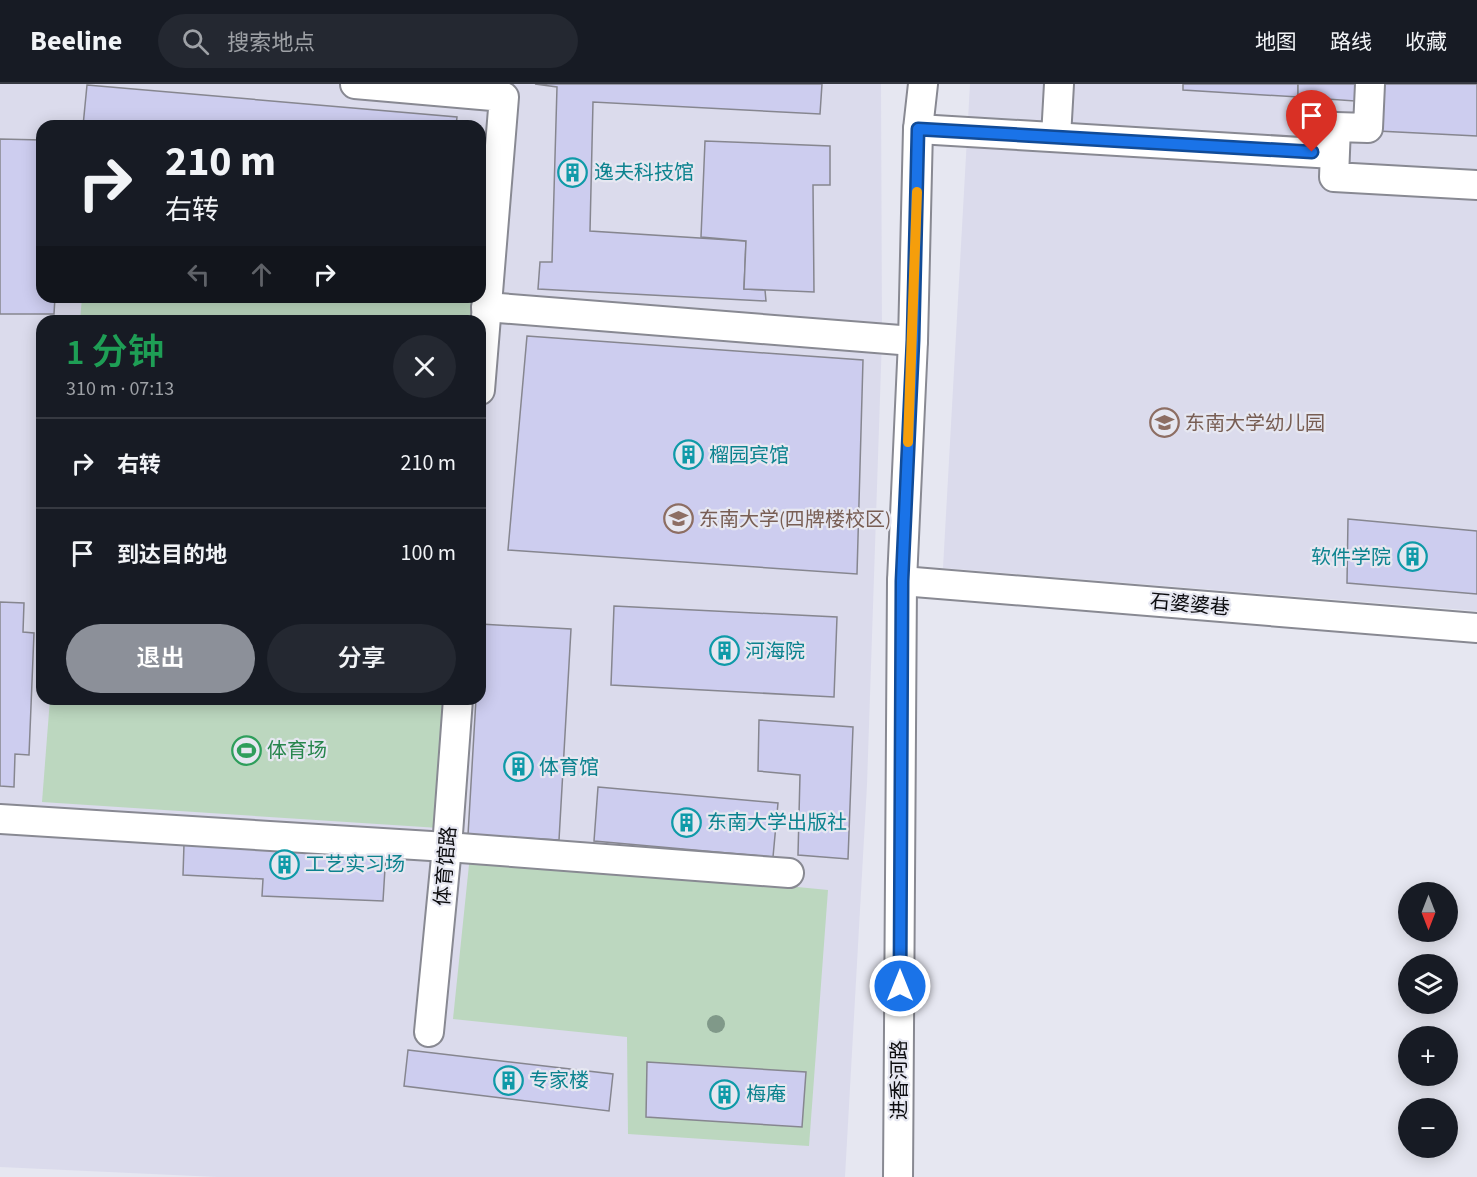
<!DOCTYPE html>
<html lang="zh">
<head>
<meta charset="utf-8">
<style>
	:root { --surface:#171b24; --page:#242831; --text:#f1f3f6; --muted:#9ea1a6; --line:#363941; --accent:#8c9099 }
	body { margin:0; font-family:"Source Sans 3","Noto Sans SC",sans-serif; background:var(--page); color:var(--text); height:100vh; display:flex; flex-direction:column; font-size:22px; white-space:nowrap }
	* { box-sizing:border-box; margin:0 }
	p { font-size:20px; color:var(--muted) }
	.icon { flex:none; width:33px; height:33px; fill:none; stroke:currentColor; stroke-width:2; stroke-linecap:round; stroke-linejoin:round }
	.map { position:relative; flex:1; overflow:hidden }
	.panel { position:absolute; left:36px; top:231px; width:450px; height:390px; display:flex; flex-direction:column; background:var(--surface); border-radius:18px; box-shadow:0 3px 15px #0003 }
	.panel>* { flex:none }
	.hud { position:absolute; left:36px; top:36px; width:450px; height:183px; border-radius:18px; box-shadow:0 3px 15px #0003; background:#171b24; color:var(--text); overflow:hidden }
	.needle { width:39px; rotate:180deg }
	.controls { position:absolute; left:1398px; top:798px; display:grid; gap:12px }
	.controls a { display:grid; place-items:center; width:60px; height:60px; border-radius:50%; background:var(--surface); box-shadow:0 3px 15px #0003; font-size:30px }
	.pin { position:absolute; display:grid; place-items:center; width:51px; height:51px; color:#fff; margin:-62px -26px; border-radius:50% 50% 50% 0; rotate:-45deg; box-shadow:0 0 6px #0007 }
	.pin .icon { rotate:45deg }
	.me { position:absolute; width:66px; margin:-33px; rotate:0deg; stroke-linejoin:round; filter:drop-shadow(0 0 4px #0008) }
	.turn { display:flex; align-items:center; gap:21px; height:126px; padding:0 30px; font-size:27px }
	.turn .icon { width:78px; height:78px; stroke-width:2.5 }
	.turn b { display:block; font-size:42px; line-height:51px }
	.lanes { display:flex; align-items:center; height:57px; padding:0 30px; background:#0003; justify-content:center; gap:30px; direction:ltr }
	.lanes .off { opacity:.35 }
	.round { display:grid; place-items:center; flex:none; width:63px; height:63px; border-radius:32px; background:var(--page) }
	.head { display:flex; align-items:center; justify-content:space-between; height:102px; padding:0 30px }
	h1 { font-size:36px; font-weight:600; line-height:45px; color:#1e9e55 }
	.button { display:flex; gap:12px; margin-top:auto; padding:12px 30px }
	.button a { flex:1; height:69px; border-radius:36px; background:var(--accent); color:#fff; font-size:24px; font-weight:600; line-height:69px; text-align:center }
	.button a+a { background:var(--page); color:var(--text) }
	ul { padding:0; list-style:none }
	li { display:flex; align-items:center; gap:18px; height:90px; padding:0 30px; border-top:2px solid var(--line) }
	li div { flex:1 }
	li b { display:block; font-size:22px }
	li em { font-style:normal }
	header { display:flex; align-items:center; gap:36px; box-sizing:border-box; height:84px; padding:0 30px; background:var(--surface); border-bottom:2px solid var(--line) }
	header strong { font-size:28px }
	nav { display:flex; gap:33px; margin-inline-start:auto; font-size:21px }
	.search { width:420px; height:54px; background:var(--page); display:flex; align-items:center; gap:15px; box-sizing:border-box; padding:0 21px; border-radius:33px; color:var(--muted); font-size:22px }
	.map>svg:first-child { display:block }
	.built { fill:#dbdbec; fill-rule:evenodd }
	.green { fill:#bcd7bf }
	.building { fill:#cdcdef; stroke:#86868f; stroke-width:1.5 }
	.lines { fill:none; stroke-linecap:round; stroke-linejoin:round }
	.minor-casing { stroke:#888992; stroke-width:32 }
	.minor { stroke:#fff; stroke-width:28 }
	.tree { fill:#809989 }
	.route-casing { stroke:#114b97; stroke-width:15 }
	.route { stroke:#1a73e8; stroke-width:10 }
	.slow { stroke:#f59e0b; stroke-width:10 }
	.labels { text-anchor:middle; stroke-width:4.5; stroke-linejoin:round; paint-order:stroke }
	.culture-label { font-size:20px; fill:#0d838f; stroke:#e6e7f1; text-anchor:start }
	.education-label { font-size:20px; fill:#785e54; stroke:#e6e7f1; text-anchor:start }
	.street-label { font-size:20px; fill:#0d0d10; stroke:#e6e7f1 }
	.leisure-label { font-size:20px; fill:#27864d; stroke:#e6e7f1; text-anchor:start }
</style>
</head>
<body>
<header>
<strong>Beeline</strong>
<div class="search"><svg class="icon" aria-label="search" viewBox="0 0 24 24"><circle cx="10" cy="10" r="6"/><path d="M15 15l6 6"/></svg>搜索地点</div>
<nav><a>地图</a><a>路线</a><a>收藏</a></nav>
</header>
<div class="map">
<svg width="1477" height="1093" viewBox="0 0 1477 1093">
	<rect width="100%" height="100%" fill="#e6e7f1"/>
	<g class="built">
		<path d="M0,0H881L882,254L867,701L845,1093H217L0,1083ZM42,42H480V213H42ZM42,237H480V615H42Z"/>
		<path d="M970,0H1477V527L943,484Z"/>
	</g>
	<g class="green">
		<path d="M82,213H479L477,237H80Z"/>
		<path d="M50,615H449L439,744L42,718Z"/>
		<path d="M470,771L828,806L809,1062L628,1050L627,953L453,935Z"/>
	</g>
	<g class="building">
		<path d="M535,0H822L820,30L593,18L590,147L746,157L744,205L765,206L766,217L538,205L540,178H552L557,3Z"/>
		<path d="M1183,0H1298V13L1183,6Z"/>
		<path d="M1298,0H1356L1355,17L1298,13Z"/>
		<path d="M1380,0H1477V52L1378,47Z"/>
		<path d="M87,1L457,33L456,42H83Z"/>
		<path d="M0,55L42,56V213H55L54,230H0Z"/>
		<path d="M705,57L830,62V101H813L814,208L744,205L746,157L701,153Z"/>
		<path d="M527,252L863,276L857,490L508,466Z"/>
		<path d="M1348,435L1477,447V510L1347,499Z"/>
		<path d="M0,518L24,519L23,548L34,549L29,671L15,670L14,703L0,702Z"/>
		<path d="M614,522L837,533L834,613L611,601Z"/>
		<path d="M480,540L571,545L559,756L468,751L476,615H480Z"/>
		<path d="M759,636L853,643L848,775L798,771L800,691L758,687Z"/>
		<path d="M598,703L778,719L773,773L594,757Z"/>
		<path d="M184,760L386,768L383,817L262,812L263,795L183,791Z"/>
		<path d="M408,966L613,990L609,1027L404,1002Z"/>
		<path d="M647,978L806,988L802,1043L646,1033Z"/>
	</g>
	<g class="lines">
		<defs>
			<g id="minor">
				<path d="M355,0L504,13L480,306"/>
				<path d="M1370,0L1368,44L1336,43L1334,93L1477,101"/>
				<path d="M918,45L1334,70"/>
				<path d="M1056,53L1059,0"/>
				<path d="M486,223L913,257"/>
				<path d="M902,497L1477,544"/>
				<path d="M0,735L447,763L789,789"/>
				<path d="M429,948L447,763L458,615"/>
				<path d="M898,1093L902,497L913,257L918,45L923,0"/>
			</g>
		</defs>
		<use href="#minor" class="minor-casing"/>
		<use href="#minor" class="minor"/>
	</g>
	<circle class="tree" cx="716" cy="940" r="9"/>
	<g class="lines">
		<defs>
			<path id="route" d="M900,902L902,497L913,256L918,45L1312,68"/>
		</defs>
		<use href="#route" class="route-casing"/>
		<use href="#route" class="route"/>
		<path class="slow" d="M908,358L917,108"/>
	</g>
	<defs>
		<symbol id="building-ring" viewBox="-11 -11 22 22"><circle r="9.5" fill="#e6e7f1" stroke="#0f9aa8" stroke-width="1.5"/><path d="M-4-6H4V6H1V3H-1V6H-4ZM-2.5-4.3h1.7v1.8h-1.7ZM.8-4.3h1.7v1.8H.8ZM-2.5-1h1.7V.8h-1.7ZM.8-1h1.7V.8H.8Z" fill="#0f9aa8"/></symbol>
		<symbol id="school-ring" viewBox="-11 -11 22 22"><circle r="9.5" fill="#e6e7f1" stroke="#8d6e63" stroke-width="1.5"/><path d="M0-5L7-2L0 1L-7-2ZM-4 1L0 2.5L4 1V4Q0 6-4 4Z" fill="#8d6e63"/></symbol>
		<symbol id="university-ring" viewBox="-11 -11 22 22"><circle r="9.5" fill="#e6e7f1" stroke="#8d6e63" stroke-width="1.5"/><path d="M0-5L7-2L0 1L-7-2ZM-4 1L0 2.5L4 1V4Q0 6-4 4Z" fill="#8d6e63"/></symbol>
		<symbol id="stadium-ring" viewBox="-11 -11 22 22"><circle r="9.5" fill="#e6e7f1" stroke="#2e9e5b" stroke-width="1.5"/><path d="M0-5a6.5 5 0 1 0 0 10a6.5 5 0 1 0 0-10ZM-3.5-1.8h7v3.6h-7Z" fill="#2e9e5b"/></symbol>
	</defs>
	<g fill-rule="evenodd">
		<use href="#building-ring" x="556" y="72" width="33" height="33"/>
		<use href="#school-ring" x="1148" y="322" width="33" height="33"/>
		<use href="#building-ring" x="672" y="354" width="33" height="33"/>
		<use href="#university-ring" x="662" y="418" width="33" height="33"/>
		<use href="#building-ring" x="1396" y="456" width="33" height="33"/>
		<use href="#building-ring" x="708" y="550" width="33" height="33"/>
		<use href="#stadium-ring" x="230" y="650" width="33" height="33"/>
		<use href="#building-ring" x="502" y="666" width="33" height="33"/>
		<use href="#building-ring" x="670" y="722" width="33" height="33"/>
		<use href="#building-ring" x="268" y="764" width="33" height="33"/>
		<use href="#building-ring" x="492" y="980" width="33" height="33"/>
		<use href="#building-ring" x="708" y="994" width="33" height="33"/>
	</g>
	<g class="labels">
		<g class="culture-label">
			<text x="594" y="95">逸夫科技馆</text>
			<text x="709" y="378">榴园宾馆</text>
			<text x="1391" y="480" text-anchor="end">软件学院</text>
			<text x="745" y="574">河海院</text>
			<text x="539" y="690">体育馆</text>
			<text x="707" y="745">东南大学出版社</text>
			<text x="305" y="787">工艺实习场</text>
			<text x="529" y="1003">专家楼</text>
			<text x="746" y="1017">梅庵</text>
		</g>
		<g class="education-label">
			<text x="1185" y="346">东南大学幼儿园</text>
			<text x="699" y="442">东南大学(四牌楼校区)</text>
		</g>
		<g class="street-label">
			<text transform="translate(1190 520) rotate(5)" y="7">石婆婆巷</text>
			<text transform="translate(445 782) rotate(-85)" y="7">体育馆路</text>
			<text transform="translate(899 996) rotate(-90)" y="7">进香河路</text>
		</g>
		<g class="leisure-label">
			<text x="267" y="673">体育场</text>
		</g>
	</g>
</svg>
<div class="controls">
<a><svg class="needle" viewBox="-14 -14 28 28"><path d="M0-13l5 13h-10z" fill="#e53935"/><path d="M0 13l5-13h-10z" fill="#9ea1a6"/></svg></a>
<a><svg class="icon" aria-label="layers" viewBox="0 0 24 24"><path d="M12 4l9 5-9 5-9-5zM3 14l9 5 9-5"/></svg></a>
<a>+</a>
<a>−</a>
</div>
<div class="pin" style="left:1312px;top:68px;background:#d93025"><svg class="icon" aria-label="arrive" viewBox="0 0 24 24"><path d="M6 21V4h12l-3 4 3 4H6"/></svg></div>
<svg class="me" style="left:900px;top:902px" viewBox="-20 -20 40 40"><circle r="17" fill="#1a73e8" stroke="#fff" stroke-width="3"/><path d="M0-11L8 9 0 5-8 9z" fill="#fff"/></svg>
<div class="hud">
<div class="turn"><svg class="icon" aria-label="right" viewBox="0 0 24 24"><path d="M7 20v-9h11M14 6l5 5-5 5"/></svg><div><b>210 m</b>右转</div></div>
<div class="lanes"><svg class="icon off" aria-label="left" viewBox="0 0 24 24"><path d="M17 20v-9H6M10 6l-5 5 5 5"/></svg><svg class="icon off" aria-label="ahead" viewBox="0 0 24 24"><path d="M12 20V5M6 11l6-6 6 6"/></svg><svg class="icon" aria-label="right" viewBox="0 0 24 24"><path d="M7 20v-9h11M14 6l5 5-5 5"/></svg></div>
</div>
<section class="panel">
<div class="head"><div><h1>1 分钟</h1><p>310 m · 07:13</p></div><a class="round"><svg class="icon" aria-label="close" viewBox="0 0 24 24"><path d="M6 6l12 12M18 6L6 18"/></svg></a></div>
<ul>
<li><svg class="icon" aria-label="right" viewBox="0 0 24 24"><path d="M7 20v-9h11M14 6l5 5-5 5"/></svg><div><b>右转</b></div><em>210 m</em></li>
<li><svg class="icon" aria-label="arrive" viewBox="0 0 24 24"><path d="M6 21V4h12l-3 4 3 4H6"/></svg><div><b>到达目的地</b></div><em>100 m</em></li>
</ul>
<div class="button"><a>退出</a><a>分享</a></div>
</section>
</div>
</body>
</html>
